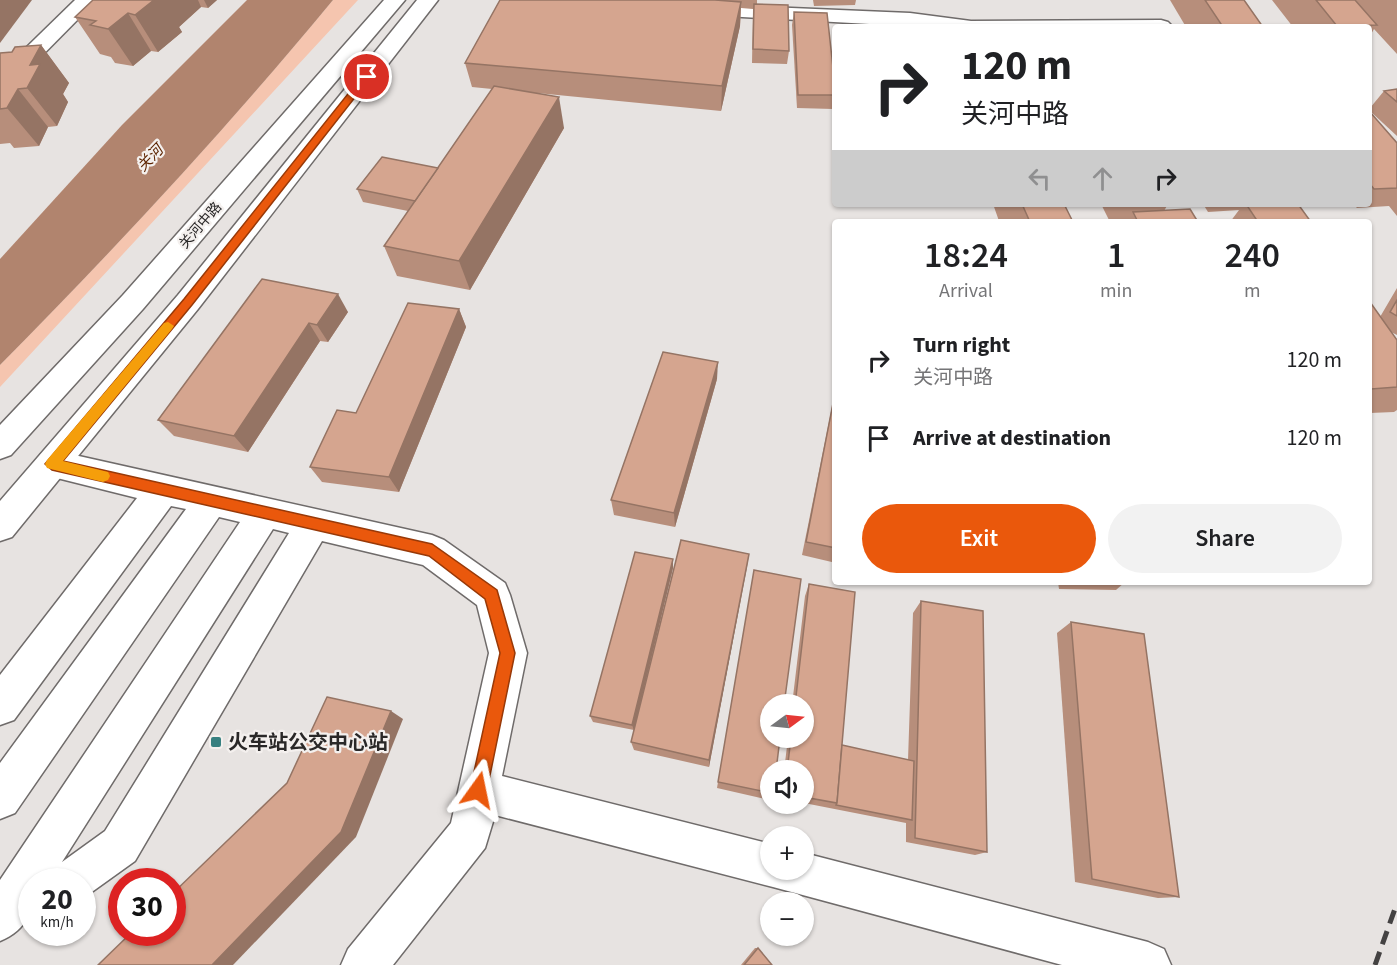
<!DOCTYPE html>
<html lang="en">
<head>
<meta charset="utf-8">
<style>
	:root { --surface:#fff; --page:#f2f2f2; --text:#202124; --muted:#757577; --accent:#ea580c }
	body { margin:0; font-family:"Source Sans 3","Noto Sans SC",sans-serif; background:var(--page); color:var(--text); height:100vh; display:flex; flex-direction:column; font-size:22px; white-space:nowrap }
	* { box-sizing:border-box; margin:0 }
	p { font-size:20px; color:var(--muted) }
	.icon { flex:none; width:33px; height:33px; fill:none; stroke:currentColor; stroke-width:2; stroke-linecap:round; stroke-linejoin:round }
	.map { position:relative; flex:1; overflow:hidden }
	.panel { position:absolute; left:832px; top:219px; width:540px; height:366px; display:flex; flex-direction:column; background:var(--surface); border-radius:6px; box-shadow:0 2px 4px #0004 }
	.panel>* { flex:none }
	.guide { position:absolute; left:832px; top:24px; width:540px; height:183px; border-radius:6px; box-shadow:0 2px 4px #0004; background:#fff; color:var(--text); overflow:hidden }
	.needle { width:39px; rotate:75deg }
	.controls { position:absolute; left:760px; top:694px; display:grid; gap:12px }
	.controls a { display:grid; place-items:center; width:54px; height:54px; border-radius:50%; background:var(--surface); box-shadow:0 2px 4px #0004; font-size:30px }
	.speed { position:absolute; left:18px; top:868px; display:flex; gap:12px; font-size:30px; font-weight:700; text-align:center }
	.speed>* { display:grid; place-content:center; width:78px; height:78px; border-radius:50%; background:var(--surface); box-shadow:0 2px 4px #0004; line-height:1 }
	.speed small { font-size:15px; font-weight:400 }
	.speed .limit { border:9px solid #d22; background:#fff; color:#111 }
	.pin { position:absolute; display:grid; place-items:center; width:51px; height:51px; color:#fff; margin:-26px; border:3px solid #fff; border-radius:50%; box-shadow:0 2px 6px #0007 }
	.me { position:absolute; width:66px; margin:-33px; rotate:12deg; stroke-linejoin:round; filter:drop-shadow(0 0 4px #0008) }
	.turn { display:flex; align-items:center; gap:21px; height:126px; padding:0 30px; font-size:27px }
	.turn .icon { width:78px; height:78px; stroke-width:2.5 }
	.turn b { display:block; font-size:42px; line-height:51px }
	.lanes { display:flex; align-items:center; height:57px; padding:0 30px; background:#0003; justify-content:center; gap:30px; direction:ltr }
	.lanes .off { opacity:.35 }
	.eta { display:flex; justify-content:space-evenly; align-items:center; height:102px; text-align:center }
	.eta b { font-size:36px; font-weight:600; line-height:42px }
	.action { display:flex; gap:12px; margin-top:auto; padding:12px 30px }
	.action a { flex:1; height:69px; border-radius:36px; background:var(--accent); color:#fff; font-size:24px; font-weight:600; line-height:69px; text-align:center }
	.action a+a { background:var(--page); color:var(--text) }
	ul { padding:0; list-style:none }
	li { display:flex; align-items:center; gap:18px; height:78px; padding:0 30px }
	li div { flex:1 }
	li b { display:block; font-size:22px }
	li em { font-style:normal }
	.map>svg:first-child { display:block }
	.green { fill:#f5c5af }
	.water { fill:#b1846e }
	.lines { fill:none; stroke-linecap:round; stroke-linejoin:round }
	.minor-casing { stroke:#6f6b6a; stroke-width:3 }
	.major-casing { stroke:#6f6b6a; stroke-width:3 }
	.minor { fill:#fff; fill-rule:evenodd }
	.major { fill:#fff; fill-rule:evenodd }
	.rail { stroke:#444242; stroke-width:5; stroke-dasharray:14 8; stroke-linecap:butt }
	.wall { fill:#b78e7b }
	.shaded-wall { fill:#957464 }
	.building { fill:#d5a58f; stroke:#957464; stroke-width:1.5 }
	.route { fill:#ea580c; stroke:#983908; stroke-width:1.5 }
	.slow { fill:#f59e0b }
	.poi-dot { fill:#378080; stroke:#f4f0ee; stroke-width:2 }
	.labels { text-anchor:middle; stroke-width:4.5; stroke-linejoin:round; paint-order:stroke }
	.far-street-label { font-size:14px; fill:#2a2828; stroke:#f4f0ee }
	.far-water-label { font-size:15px; font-style:italic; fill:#5d2401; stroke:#f4f0ee }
	.near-poi-label { font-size:20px; font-weight:bold; fill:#2a2828; stroke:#f4f0ee; text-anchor:start }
</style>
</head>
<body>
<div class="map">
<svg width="1397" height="965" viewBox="0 0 1397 965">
	<rect width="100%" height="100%" fill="#e7e3e1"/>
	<path class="green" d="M333,0H358L0,387V365C116,248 228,127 333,0Z"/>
	<path class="water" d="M247,0H333C228,127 116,248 0,365V259L122,125Z"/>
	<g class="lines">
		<defs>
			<g id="minor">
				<path d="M75,0H97L8,90L0,92V73Z"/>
				<path d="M697,4L910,13L971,21L1161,20L1168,22L1172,26L923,27L690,14L687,10L690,6Z"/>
				<path d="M52,450L432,535L444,540L505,583L510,595L527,653L502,776L771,844V870H804V853L1148,942L1164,949L1171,965H1062L773,887L495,815L485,848L393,965H341L348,949L451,823L489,653L477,605L423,565L322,541L135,861L82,899V882H32C32,911 29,929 0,941V880L240,522L219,517L15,813L0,819V763L186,509L171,506L14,720L0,725V675L137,498L41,474L36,464L41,454ZM273,529L289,533L105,831L62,862Z"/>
			</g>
			<g id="major">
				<path d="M384,0H405L143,309L11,455L0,459V425L123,295Z"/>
				<path d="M417,0H438L198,309L12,537L0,541V501L178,295Z"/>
			</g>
		</defs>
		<use href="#minor" class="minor-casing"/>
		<use href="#major" class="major-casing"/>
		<use href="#minor" class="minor"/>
		<use href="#major" class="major"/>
		<path class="rail" d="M1375,965L1397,903"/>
	</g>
	<g class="wall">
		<path d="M93,0H217L208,8L201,7L179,27L182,32L158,52L151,51L133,66L115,63L111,57L100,54L75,17Z"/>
		<path d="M500,0H757V4L789,51L787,64L752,63L753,9L741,8L740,26L721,111L537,93L564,128L470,290L397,276L384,246L408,211L363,202L357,189L438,168L492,89L472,87L465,63Z"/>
		<path d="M813,0H856L855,5L814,6Z"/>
		<path d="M1170,0H1244L1263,27H1186Z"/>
		<path d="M1272,0H1397V54L1374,29L1370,36V27H1293Z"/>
		<path d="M794,12L836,94L833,109L797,108L792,25Z"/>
		<path d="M41,45L69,83L63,94L68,102L57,126L48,127L39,146L14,148L10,143L0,144V53L12,52Z"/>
		<path d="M1397,89V136L1370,111V108L1384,91Z"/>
		<path d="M1370,112L1397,143V216L1389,206L1357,208L1353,204H1370Z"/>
		<path d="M993,204H1064L1073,222H1013L1014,221H999Z"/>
		<path d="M1101,204H1168L1164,211L1198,222H1110Z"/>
		<path d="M1203,204H1298L1311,222H1230L1239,210L1208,212Z"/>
		<path d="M262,279L348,312L328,342L320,341L248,452L174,436L158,420Z"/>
		<path d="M1397,288V335L1391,332L1397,340V410L1394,412L1370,413V302L1380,317Z"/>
		<path d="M459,309L466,327L399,492L322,482L310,467Z"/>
		<path d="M717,379L675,527L614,515L611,500Z"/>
		<path d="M836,387V563L802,555Z"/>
		<path d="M749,554L709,767L634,750L631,742Z"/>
		<path d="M673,559V568L634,730L593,722L590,716Z"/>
		<path d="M754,570L771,771V797L770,800L717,788Z"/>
		<path d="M1058,582H1125L1116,590L1059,589Z"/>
		<path d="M809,584L842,745L908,760L913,613L921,601L987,852L975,855L906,842V823L804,803V771H784L788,738H804V705H792L805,596Z"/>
		<path d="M1071,622L1179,897L1158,898L1075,882L1057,633Z"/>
		<path d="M755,948H758L772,965H741Z"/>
	</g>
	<g class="shaded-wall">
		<path d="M0,0H32L0,43Z"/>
		<path d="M154,0H198L201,7L179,27L182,32L158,52L135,15Z"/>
		<path d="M204,0H217L208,8Z"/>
		<path d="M741,2L740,26L721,111L722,86Z"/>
		<path d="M128,13L151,51L133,66L108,29Z"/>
		<path d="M41,45L69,83L63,94L68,102L57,126L27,88L30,65Z"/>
		<path d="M18,89L48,127L39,146L7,108Z"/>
		<path d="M559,97L564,128L470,290L459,261Z"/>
		<path d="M338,294L348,312L328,342L317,325Z"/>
		<path d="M459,309L466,327L399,492L389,477Z"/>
		<path d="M309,323L320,341L248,452L234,436Z"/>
		<path d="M718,362L717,379L675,527L674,513Z"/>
		<path d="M749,554L747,567L709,767V760Z"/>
		<path d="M673,559V568L634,730L632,725Z"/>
		<path d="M391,711L403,719L356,837L233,965H212Z"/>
	</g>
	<g class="building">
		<path d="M93,0H154L135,15L128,13L108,29L90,25L96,21L75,17Z"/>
		<path d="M500,0H715L741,2L722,86L465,63Z"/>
		<path d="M1205,0H1244L1263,27H1223Z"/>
		<path d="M1316,0H1355L1377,25L1337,26Z"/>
		<path d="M754,4L788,5L789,51L753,49Z"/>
		<path d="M794,12L827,13L836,95H798Z"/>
		<path d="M41,45L30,65L40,64L27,88L18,89L7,108L0,109V53L12,52L15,47Z"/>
		<path d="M494,86L559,97L459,261L384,246Z"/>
		<path d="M1397,89V102L1384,91Z"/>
		<path d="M1370,112L1397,143V188L1374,189L1370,184Z"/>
		<path d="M382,157L438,168L415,201L357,189Z"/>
		<path d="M1022,204H1064L1073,222H1030Z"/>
		<path d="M1246,204H1298L1311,222H1258Z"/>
		<path d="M1190,209L1198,222H1138L1133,212Z"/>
		<path d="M262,279L338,294L317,325L309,323L234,436L158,420Z"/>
		<path d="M1397,300V316L1390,312Z"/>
		<path d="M1370,302L1397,340V387L1371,389L1370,387Z"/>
		<path d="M408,303L459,309L389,477L310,467L337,410L356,413Z"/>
		<path d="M663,352L718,362L674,513L611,500Z"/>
		<path d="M836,388V548L806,542Z"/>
		<path d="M681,540L749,554L709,760L631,742Z"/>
		<path d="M635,552L673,559L632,725L590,716Z"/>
		<path d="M754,570L801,579L784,705H771V738H780L776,771H771V793L718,782Z"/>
		<path d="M809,584L855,592L837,803L804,797V771H787L791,738H804V705H795Z"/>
		<path d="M921,601L983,611L987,852L915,838Z"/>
		<path d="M1071,622L1144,634L1179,897L1092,879Z"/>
		<path d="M327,697L391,711L341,832L212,965H98L131,933H172V894L287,783Z"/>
		<path d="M842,745L914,761L912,820L836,805L837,803Z"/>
		<path d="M758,948L772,965H744Z"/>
	</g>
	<path class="route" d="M363,75L371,77L192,305L63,461L432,544L497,590L515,653L487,790L485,796L478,798L472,796L470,790L500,653L485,599L429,556L52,470L45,464L184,299Z"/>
	<path class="slow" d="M168,322L174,326L172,329L63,461L108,472L110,476L108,480L103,482L47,468L45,464L47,460L164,323Z"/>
	<rect class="poi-dot" x="210" y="736" width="12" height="12" rx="3"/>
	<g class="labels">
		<g class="far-street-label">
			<text transform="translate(200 225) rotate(-49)" y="5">关河中路</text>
		</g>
		<g class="far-water-label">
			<text transform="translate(150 158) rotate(-46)" y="5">关河</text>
		</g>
		<g class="near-poi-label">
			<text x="228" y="749">火车站公交中心站</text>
		</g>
	</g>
</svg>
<div class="controls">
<a><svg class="needle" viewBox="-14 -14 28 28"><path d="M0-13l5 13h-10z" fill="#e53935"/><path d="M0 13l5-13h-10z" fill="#757577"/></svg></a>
<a><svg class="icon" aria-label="sound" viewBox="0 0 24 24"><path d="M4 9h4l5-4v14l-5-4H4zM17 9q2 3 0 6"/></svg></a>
<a>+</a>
<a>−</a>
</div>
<div class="speed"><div>20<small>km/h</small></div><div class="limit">30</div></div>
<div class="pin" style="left:367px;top:77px;background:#d93025"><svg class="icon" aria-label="arrive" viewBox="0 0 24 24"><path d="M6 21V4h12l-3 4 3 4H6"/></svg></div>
<svg class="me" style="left:478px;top:790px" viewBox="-20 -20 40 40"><path d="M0-17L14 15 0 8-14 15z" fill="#ea580c" stroke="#fff" stroke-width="4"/></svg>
<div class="guide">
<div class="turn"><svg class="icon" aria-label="right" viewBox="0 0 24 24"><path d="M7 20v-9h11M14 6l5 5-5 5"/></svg><div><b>120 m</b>关河中路</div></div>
<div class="lanes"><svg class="icon off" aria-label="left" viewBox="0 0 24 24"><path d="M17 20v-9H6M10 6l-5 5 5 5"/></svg><svg class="icon off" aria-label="ahead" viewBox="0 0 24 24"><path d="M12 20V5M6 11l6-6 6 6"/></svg><svg class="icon" aria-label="right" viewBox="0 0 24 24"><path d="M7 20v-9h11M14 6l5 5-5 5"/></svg></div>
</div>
<section class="panel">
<div class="eta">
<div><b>18:24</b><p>Arrival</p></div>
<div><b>1</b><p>min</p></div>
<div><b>240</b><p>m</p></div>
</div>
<ul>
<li><svg class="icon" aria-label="right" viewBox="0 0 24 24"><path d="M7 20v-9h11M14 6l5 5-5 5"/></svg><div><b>Turn right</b><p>关河中路</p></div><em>120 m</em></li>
<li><svg class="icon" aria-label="arrive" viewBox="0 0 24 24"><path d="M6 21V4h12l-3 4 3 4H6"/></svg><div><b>Arrive at destination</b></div><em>120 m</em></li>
</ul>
<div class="action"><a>Exit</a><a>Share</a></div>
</section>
</div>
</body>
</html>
